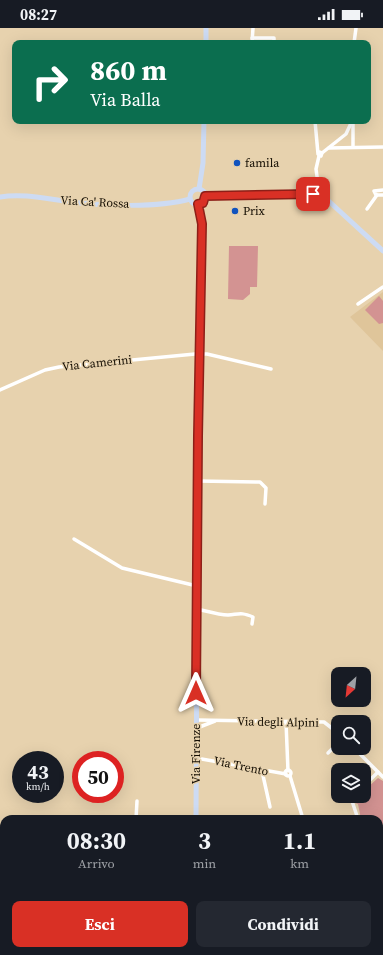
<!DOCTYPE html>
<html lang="it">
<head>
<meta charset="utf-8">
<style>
	:root { --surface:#171b24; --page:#242831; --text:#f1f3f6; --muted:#9ea1a6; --accent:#d93025 }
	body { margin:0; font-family:"Source Serif 4",serif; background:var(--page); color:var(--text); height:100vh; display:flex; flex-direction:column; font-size:15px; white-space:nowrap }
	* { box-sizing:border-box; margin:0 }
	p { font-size:13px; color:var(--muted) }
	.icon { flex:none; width:22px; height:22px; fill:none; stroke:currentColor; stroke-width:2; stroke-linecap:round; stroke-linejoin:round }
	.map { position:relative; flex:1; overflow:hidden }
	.panel { position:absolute; left:0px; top:787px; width:383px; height:140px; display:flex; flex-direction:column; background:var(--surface); border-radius:12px 12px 0 0; box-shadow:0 4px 16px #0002 }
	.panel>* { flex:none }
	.guide { position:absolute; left:12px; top:12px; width:359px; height:84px; border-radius:8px; box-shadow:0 4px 16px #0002; background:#0b6e4f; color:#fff; overflow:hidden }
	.needle { width:26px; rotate:207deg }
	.fabs { position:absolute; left:331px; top:639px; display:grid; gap:8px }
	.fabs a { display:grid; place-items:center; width:40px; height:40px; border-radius:8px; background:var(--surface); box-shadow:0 4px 16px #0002; font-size:20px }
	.speed { position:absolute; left:12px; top:723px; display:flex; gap:8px; font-size:20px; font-weight:700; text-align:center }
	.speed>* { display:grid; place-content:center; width:52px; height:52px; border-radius:50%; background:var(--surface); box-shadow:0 4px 16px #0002; line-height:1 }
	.speed small { font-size:10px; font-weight:400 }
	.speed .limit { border:6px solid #d22; background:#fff; color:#111 }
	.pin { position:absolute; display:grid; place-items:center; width:34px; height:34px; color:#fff; margin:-17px; border-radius:8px; box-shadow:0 2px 6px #0006 }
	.me { position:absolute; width:44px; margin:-22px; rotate:0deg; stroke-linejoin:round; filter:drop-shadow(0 0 3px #0008) }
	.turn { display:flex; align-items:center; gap:14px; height:84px; padding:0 12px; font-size:18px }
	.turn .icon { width:52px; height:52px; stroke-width:2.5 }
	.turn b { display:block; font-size:28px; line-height:34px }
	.eta { display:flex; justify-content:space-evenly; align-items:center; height:68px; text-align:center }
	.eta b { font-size:24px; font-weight:700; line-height:28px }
	.action { display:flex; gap:8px; margin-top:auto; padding:8px 12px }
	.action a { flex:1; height:46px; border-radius:8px; background:var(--accent); color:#fff; font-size:16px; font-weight:700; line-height:46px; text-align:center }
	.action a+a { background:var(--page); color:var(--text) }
	.status { display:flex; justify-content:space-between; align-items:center; height:28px; padding:0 20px; background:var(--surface); direction:ltr }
	.status svg { height:11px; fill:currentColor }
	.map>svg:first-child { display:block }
	.built { fill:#dfc59a }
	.green { fill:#d39392 }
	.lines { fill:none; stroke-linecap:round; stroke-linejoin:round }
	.street { stroke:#fff; stroke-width:3.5 }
	.secondary { stroke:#cddbf3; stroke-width:5 }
	.route-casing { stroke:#8d1f18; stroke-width:10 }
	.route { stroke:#d93025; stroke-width:7 }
	.poi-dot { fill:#1153be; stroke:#e7d2ae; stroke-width:1.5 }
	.labels { text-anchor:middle; stroke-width:3; stroke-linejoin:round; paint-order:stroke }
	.poi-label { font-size:12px; fill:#140d02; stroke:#e7d2ae; text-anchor:start }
	.street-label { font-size:12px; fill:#140d02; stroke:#e7d2ae }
</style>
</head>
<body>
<div class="status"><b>08:27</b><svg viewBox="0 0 49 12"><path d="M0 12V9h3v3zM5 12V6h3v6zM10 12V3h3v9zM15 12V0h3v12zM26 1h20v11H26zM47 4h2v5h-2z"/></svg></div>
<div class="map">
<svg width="383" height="927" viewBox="0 0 383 927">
	<rect width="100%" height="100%" fill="#e7d2ae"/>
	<path class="built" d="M383,264V323L350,289Z"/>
	<g class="green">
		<path d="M229,218H258L257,259H250V266L243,272L228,271Z"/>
		<path d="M379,268L383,273V295L379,296L365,282Z"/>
		<path d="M378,750L383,753V796L381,798H379V791H361L358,776L355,775L357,770L358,771L364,768L368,761L367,760Z"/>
	</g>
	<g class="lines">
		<g class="street">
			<path d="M252,10H274V15"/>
			<path d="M252,15L253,0"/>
			<path d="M354,15L356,0"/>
			<path d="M315,93L318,126L321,128L322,125L319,124"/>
			<path d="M353,118V93"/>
			<path d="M329,120L383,119"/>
			<path d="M322,125L346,106L352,93"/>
			<path d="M319,128L316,141L319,163"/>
			<path d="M383,162L374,163L376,167H383"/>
			<path d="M367,181L377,167"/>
			<path d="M358,276L383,259"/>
			<path d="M0,362L45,342L59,339L195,326H207L271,341"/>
			<path d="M198,453L260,454L266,460L265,476"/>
			<path d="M74,511L122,540L197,558"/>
			<path d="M197,581C206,583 219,587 228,587C240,586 241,584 253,589L252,596"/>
			<path d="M197,692L324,694L338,705"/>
			<path d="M286,694L288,743"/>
			<path d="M197,700L215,693"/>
			<path d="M354,720L383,749"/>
			<path d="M328,725L338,715"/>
			<path d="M196,730L286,746"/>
			<circle cx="288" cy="745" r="3"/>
			<path d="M262,743L270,779"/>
			<path d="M290,748L303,791"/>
			<path d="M364,758L378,744"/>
			<path d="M355,768L352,773L358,791"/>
			<path d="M136,791L137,773"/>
			<path d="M379,800L383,799"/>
			<path d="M379,850L383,853"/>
			<path d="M379,880L383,875"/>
			<path d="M250,923L259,927"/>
			<path d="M135,927L136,923"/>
			<path d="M274,927L282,923"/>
			<path d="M327,927L336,923"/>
		</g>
		<g class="secondary">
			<path d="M206,15V0"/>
			<path d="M199,161L203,135L204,93"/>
			<circle cx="198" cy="169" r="8"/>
			<circle cx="320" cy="166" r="2.5"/>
			<path d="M322,167L383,223"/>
			<path d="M0,169C23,165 47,171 71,174C104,178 158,180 190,171"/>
			<path d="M205,169L317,166"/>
			<path d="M196,791L198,393L202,196L198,176"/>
			<path d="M0,883L4,885"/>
			<path d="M99,923L121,927"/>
			<path d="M291,923L294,927"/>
			<path d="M191,927V923"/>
		</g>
	</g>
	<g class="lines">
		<defs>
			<path id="route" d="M196,665L198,408L202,196L198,176L203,175L205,168L313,166"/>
		</defs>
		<use href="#route" class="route-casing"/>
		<use href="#route" class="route"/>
	</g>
	<g class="poi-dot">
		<circle cx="237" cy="135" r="4"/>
		<circle cx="235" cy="183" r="4"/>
	</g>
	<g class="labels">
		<g class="poi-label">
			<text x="245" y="139">famila</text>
			<text x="243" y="187">Prix</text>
		</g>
		<g class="street-label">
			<text transform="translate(95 174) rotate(3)" y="4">Via Ca' Rossa</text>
			<text transform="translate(97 335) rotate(-6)" y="4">Via Camerini</text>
			<text transform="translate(278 694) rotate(1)" y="4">Via degli Alpini</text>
			<text transform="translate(196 726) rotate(-90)" y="4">Via Firenze</text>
			<text transform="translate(241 738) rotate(12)" y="4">Via Trento</text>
		</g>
	</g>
</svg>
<div class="fabs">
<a><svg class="needle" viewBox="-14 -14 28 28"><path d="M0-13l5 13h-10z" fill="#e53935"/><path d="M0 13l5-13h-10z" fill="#9ea1a6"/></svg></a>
<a><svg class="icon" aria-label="search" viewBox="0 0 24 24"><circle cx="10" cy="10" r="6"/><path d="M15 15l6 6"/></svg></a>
<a><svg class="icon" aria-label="layers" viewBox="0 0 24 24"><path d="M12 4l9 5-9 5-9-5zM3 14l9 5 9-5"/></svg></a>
</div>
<div class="speed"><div>43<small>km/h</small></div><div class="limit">50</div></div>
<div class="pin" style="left:313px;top:166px;background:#d93025"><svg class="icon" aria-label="arrive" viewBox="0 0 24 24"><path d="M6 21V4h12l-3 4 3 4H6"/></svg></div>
<svg class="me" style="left:196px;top:665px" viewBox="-20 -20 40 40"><path d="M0-17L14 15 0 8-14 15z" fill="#d93025" stroke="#fff" stroke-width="4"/></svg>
<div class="guide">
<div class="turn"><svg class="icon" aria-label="right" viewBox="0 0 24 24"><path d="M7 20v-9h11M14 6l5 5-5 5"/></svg><div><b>860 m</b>Via Balla</div></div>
</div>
<section class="panel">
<div class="eta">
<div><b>08:30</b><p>Arrivo</p></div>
<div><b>3</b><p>min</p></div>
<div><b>1.1</b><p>km</p></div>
</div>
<div class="action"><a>Esci</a><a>Condividi</a></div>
</section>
</div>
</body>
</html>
